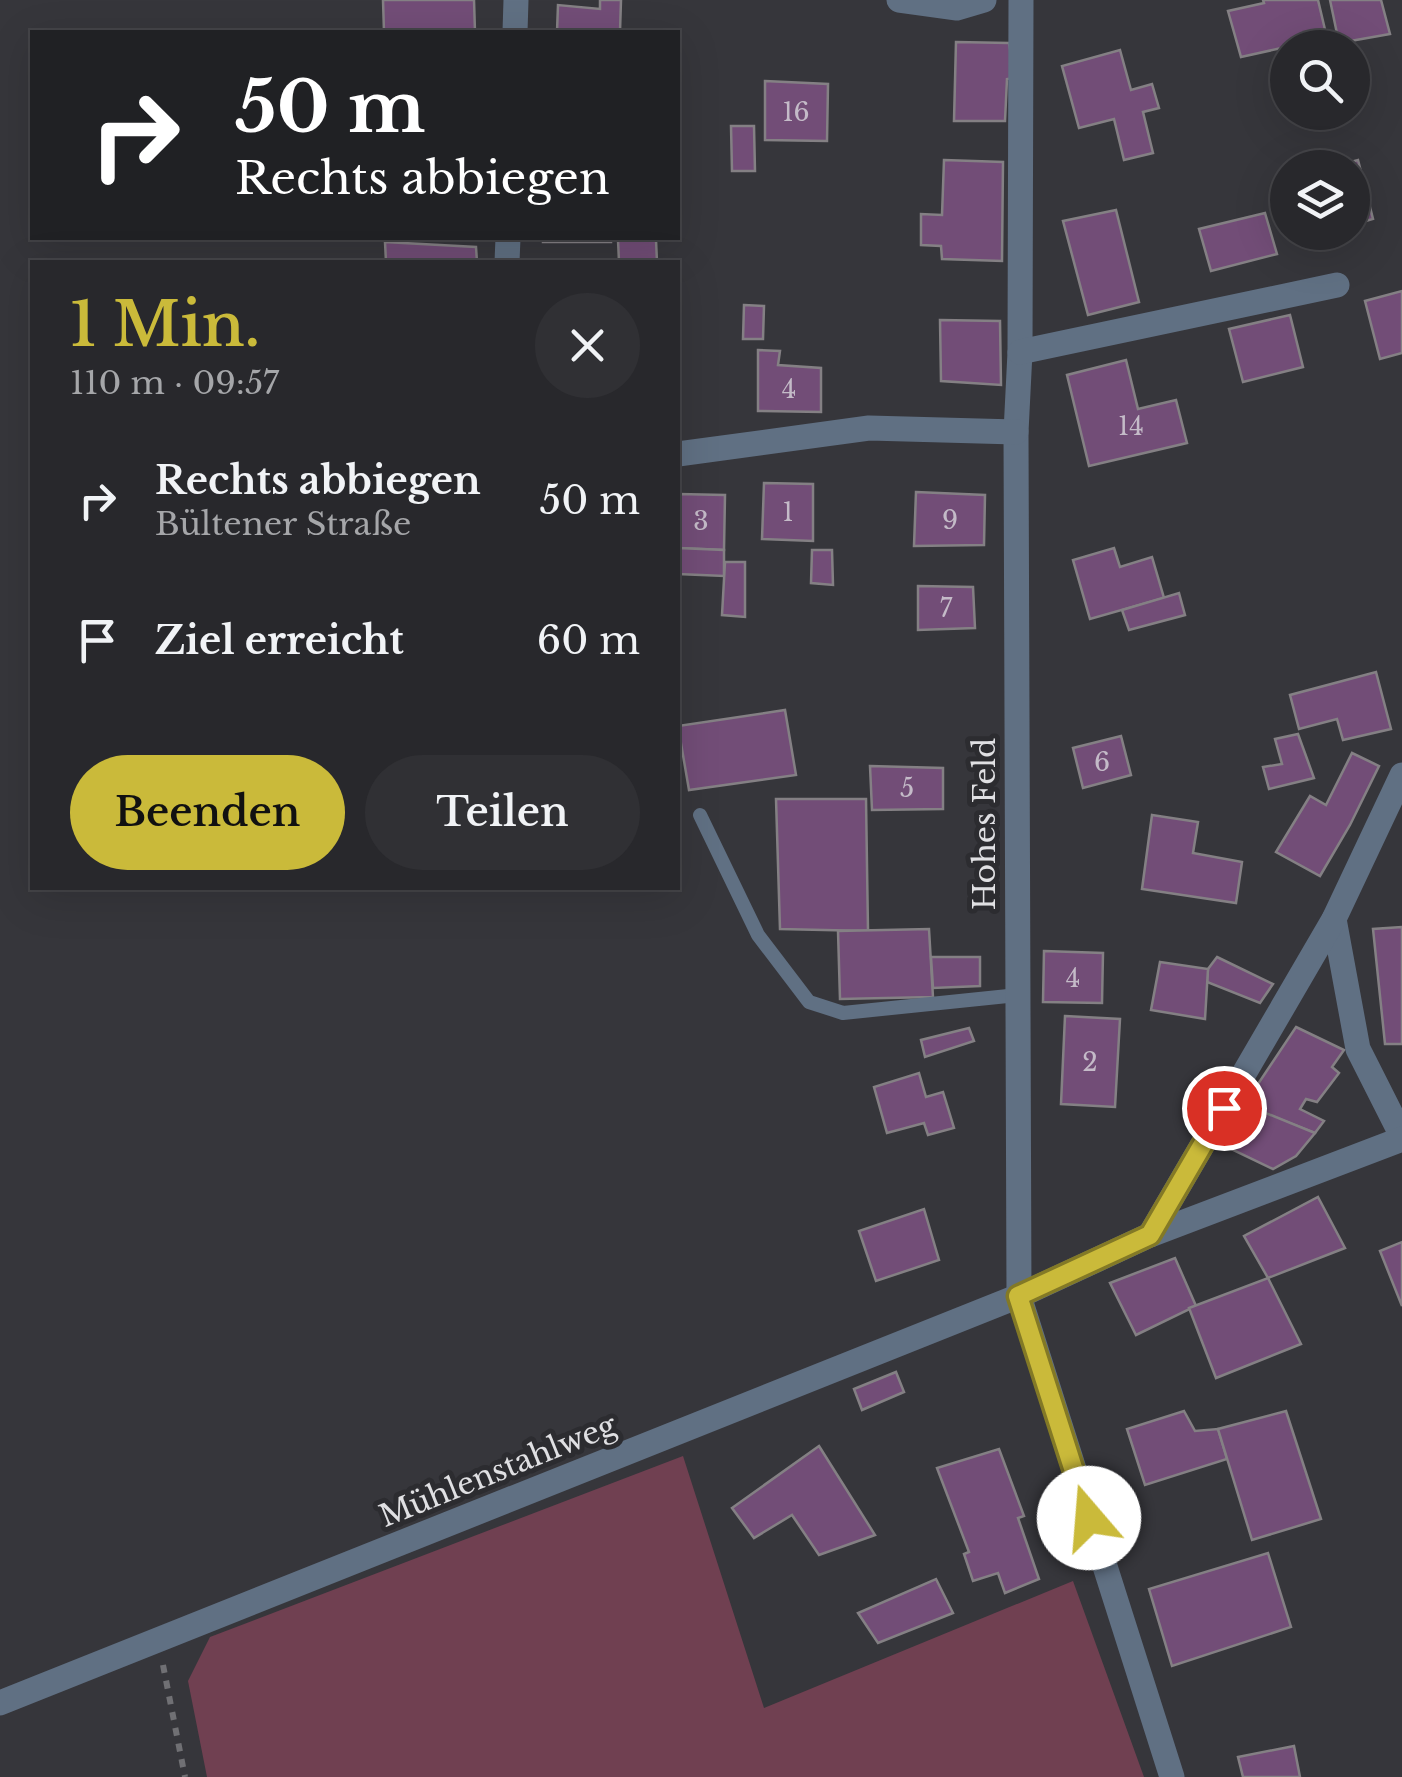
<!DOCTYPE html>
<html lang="de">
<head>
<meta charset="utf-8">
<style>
	:root { --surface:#28282c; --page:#303034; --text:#f1f3f6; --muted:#a5a6a9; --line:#444448; --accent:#caba3a }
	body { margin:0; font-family:"Libre Baskerville",serif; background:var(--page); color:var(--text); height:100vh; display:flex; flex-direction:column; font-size:38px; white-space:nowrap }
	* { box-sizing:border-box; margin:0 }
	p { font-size:32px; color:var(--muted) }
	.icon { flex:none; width:55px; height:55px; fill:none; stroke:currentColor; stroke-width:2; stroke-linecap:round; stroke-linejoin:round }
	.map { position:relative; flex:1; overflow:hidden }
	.side { position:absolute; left:30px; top:260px; width:650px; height:630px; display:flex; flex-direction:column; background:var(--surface); border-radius:0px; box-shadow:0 10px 40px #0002,0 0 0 2px var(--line) }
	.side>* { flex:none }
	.top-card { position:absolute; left:30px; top:30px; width:650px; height:210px; border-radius:0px; box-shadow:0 10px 40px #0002,0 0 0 2px var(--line); background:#202124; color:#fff; overflow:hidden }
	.buttons { position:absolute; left:1270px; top:30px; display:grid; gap:20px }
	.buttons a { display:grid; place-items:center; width:100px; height:100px; border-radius:50%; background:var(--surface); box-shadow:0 10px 40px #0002,0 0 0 2px var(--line); font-size:50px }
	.pin { position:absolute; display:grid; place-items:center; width:85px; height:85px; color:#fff; margin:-42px; border:5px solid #fff; border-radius:50%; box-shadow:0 2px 10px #0007 }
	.me { position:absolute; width:110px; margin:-55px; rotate:342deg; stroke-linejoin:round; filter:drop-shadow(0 0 8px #0008) }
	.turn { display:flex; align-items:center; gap:35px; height:210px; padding:0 40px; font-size:45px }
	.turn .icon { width:130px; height:130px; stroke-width:2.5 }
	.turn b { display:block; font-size:70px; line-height:85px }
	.round { display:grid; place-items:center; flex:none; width:105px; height:105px; border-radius:52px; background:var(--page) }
	.headline { display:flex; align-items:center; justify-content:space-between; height:170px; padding:0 40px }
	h1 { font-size:60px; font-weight:600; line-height:75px; color:var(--accent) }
	.cta { display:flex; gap:20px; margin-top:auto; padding:20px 40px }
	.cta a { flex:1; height:115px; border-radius:60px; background:var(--accent); color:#111; font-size:40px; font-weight:600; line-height:115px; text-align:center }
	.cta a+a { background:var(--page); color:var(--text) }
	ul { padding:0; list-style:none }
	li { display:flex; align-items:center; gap:30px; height:140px; padding:0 40px }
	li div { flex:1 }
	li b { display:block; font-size:38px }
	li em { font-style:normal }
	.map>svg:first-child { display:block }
	.green { fill:#704051 }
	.building { fill:#724d77; stroke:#848084; stroke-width:2.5 }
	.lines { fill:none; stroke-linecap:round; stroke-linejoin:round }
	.path { stroke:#707074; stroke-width:6; stroke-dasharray:8 8; stroke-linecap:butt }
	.service { stroke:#607083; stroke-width:14 }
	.minor { stroke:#607083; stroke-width:25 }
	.route-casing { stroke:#837926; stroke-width:25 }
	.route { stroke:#caba3a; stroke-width:18 }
	.labels { text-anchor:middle; stroke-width:10; stroke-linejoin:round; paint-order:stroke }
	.number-label { font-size:25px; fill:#c4bbc8 }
	.street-label { font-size:30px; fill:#e0e0e3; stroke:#2c2c30 }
</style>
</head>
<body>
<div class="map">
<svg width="1402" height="1777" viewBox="0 0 1402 1777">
	<rect width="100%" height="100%" fill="#36363b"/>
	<path class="green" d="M683,1456L764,1708L1073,1581L1144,1777H207L188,1681L210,1637Z"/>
	<g class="building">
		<path d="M383,0H474L475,32H384Z"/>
		<path d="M600,0H621L620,32H557L558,5L600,9Z"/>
		<path d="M1263,0H1318L1327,38L1241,57L1228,11L1264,3Z"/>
		<path d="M1330,0H1381L1390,34L1339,43Z"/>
		<path d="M956,42L1009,43L1015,78L1007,79L1005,121H954Z"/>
		<path d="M1120,50L1131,90L1152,84L1159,108L1143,112L1153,153L1124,160L1114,119L1079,128L1062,66Z"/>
		<path d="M765,81L828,84L827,141L765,140Z"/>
		<path d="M731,126H754L755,171H732Z"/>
		<path d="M944,160L1003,162L1002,261L942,259L941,246L921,245V214L942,215Z"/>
		<path d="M1358,160L1373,219L1352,225V168H1328Z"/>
		<path d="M1116,210L1139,302L1088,315L1063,221Z"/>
		<path d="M1265,213L1277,254L1211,271L1199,229Z"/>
		<rect x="543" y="238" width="68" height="4"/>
		<path d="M618,240H656L657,262H619Z"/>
		<path d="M385,242L476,247L477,262H386Z"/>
		<path d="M1402,291V353L1380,359L1365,301Z"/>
		<path d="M744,305L764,306L763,339H743Z"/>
		<path d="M1290,315L1303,367L1243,382L1229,329Z"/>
		<path d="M940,320L1000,321L1001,385L941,381Z"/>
		<path d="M758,350L780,351L778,365L821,368V412L758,411Z"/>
		<path d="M1126,360L1138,409L1176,400L1187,443L1089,466L1067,375Z"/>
		<path d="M764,483L813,484V541L762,539Z"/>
		<path d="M916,492L985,495L984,545L914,546Z"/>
		<path d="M678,494L725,495L724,550L678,548Z"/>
		<path d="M678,548L724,550V576L678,574Z"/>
		<path d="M1114,548L1120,567L1152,557L1164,598L1090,619L1073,560Z"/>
		<path d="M812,550H832L833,585L811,583Z"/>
		<path d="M725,562H745V617L722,615Z"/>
		<path d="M918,586L973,587L975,628L918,630Z"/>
		<path d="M1179,593L1185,615L1129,630L1122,610Z"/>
		<path d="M1376,672L1391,729L1343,740L1337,719L1299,729L1290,695Z"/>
		<path d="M785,710L796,775L689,790L678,726Z"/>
		<path d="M1298,734L1314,778L1269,789L1263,767L1282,764L1275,739Z"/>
		<path d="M1121,736L1131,775L1083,788L1073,748Z"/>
		<path d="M1352,753L1379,766L1350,825L1320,876L1276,852L1310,796L1326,805Z"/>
		<path d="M870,766L943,768V809L872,810Z"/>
		<path d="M776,799H866L868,931L780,929Z"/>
		<path d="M1152,815L1198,822L1193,853L1242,862L1236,903L1142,889Z"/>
		<path d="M1402,927V1044H1385L1373,929Z"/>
		<path d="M929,929L933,997L840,999L838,931Z"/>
		<path d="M1044,951L1103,953L1102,1003L1043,1002Z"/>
		<path d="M931,957H980V986L933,988Z"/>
		<path d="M1217,957L1273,984L1260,1003L1207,982L1208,969Z"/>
		<path d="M1160,962L1208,969L1205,1019L1151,1010Z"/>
		<path d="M1065,1016L1120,1019L1115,1107L1061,1104Z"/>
		<path d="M1296,1027L1344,1050L1332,1067L1339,1073L1317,1102L1306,1099L1300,1109L1324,1121L1315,1133L1244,1105Z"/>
		<path d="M969,1028L974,1041L925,1057L921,1040Z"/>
		<path d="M919,1073L926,1097L943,1092L954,1128L928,1135L924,1123L887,1133L874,1087Z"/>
		<path d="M1251,1107L1315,1133L1296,1156L1273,1169L1231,1149Z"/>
		<path d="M1318,1197L1345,1248L1268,1278L1244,1236Z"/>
		<path d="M924,1209L939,1260L876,1281L859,1231Z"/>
		<path d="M1402,1242V1306L1380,1251Z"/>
		<path d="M1175,1258L1196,1306L1136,1335L1110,1283Z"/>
		<path d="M1268,1278L1301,1344L1216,1378L1189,1308Z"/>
		<path d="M896,1372L904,1392L862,1410L854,1389Z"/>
		<path d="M1184,1411L1195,1431L1218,1429L1227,1459L1145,1485L1127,1429Z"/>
		<path d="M1286,1411L1321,1519L1252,1540L1218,1429Z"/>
		<path d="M819,1446L875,1535L819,1555L792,1515L754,1538L732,1508Z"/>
		<path d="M999,1449L1024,1516L1018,1518L1039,1579L1005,1593L998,1573L973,1581L964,1554L969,1552L937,1468Z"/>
		<path d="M1268,1553L1291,1627L1172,1666L1149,1589Z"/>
		<path d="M936,1579L953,1613L878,1643L858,1613Z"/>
		<path d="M1294,1746L1300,1777H1243L1238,1757Z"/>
	</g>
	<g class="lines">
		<path class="path" d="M163,1665L185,1777"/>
		<path class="service" d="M700,815L758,935L809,1002L843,1013L1018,995"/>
		<g class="minor">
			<path d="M899,0L957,8L984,0"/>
			<path d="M1021,0L1020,352L1016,432L1019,1296L1172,1777"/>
			<path d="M515,32L516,0"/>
			<path d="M507,262L508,238"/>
			<path d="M1020,352L1337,285"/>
			<path d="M678,454L869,428L1016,432"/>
			<path d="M1334,919L1358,1049L1402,1136"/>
			<path d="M1150,1235L1334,919L1402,775"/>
			<path d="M0,1703L1019,1296L1150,1235L1402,1139"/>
		</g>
	</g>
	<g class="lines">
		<defs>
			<path id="route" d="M1089,1518L1018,1296L1150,1235L1224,1108"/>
		</defs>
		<use href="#route" class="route-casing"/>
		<use href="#route" class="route"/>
	</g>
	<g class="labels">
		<g class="number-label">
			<text x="796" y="121">16</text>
			<text x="789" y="398">4</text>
			<text x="1131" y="435">14</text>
			<text x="788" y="521">1</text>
			<text x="950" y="529">9</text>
			<text x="701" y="530">3</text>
			<text x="946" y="617">7</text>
			<text x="1102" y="771">6</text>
			<text x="907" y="797">5</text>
			<text x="1073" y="987">4</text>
			<text x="1090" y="1071">2</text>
		</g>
		<g class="street-label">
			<text transform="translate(985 824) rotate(-90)" y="10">Hohes Feld</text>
			<text transform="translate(498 1471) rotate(-22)" y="10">Mühlenstahlweg</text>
		</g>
	</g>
</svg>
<div class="buttons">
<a><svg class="icon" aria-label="search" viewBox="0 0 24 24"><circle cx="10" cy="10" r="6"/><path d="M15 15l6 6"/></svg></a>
<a><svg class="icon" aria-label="layers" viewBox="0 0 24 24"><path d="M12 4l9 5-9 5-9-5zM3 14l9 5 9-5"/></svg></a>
</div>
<div class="pin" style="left:1224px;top:1108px;background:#d93025"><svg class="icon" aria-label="arrive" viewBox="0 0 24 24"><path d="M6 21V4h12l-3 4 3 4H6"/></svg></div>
<svg class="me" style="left:1089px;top:1518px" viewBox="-20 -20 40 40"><circle r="19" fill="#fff"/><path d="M0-13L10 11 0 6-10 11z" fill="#caba3a"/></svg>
<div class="top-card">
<div class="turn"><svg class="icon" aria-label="right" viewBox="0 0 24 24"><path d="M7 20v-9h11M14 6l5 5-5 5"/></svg><div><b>50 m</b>Rechts abbiegen</div></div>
</div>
<section class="side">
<div class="headline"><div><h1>1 Min.</h1><p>110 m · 09:57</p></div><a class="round"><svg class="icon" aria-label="close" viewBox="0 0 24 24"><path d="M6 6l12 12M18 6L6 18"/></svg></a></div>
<ul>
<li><svg class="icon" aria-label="right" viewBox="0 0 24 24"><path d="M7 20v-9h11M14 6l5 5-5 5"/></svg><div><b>Rechts abbiegen</b><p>Bültener Straße</p></div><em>50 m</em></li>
<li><svg class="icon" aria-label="arrive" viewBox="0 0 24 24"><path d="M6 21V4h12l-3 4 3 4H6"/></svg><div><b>Ziel erreicht</b></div><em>60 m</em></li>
</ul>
<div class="cta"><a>Beenden</a><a>Teilen</a></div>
</section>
</div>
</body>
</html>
